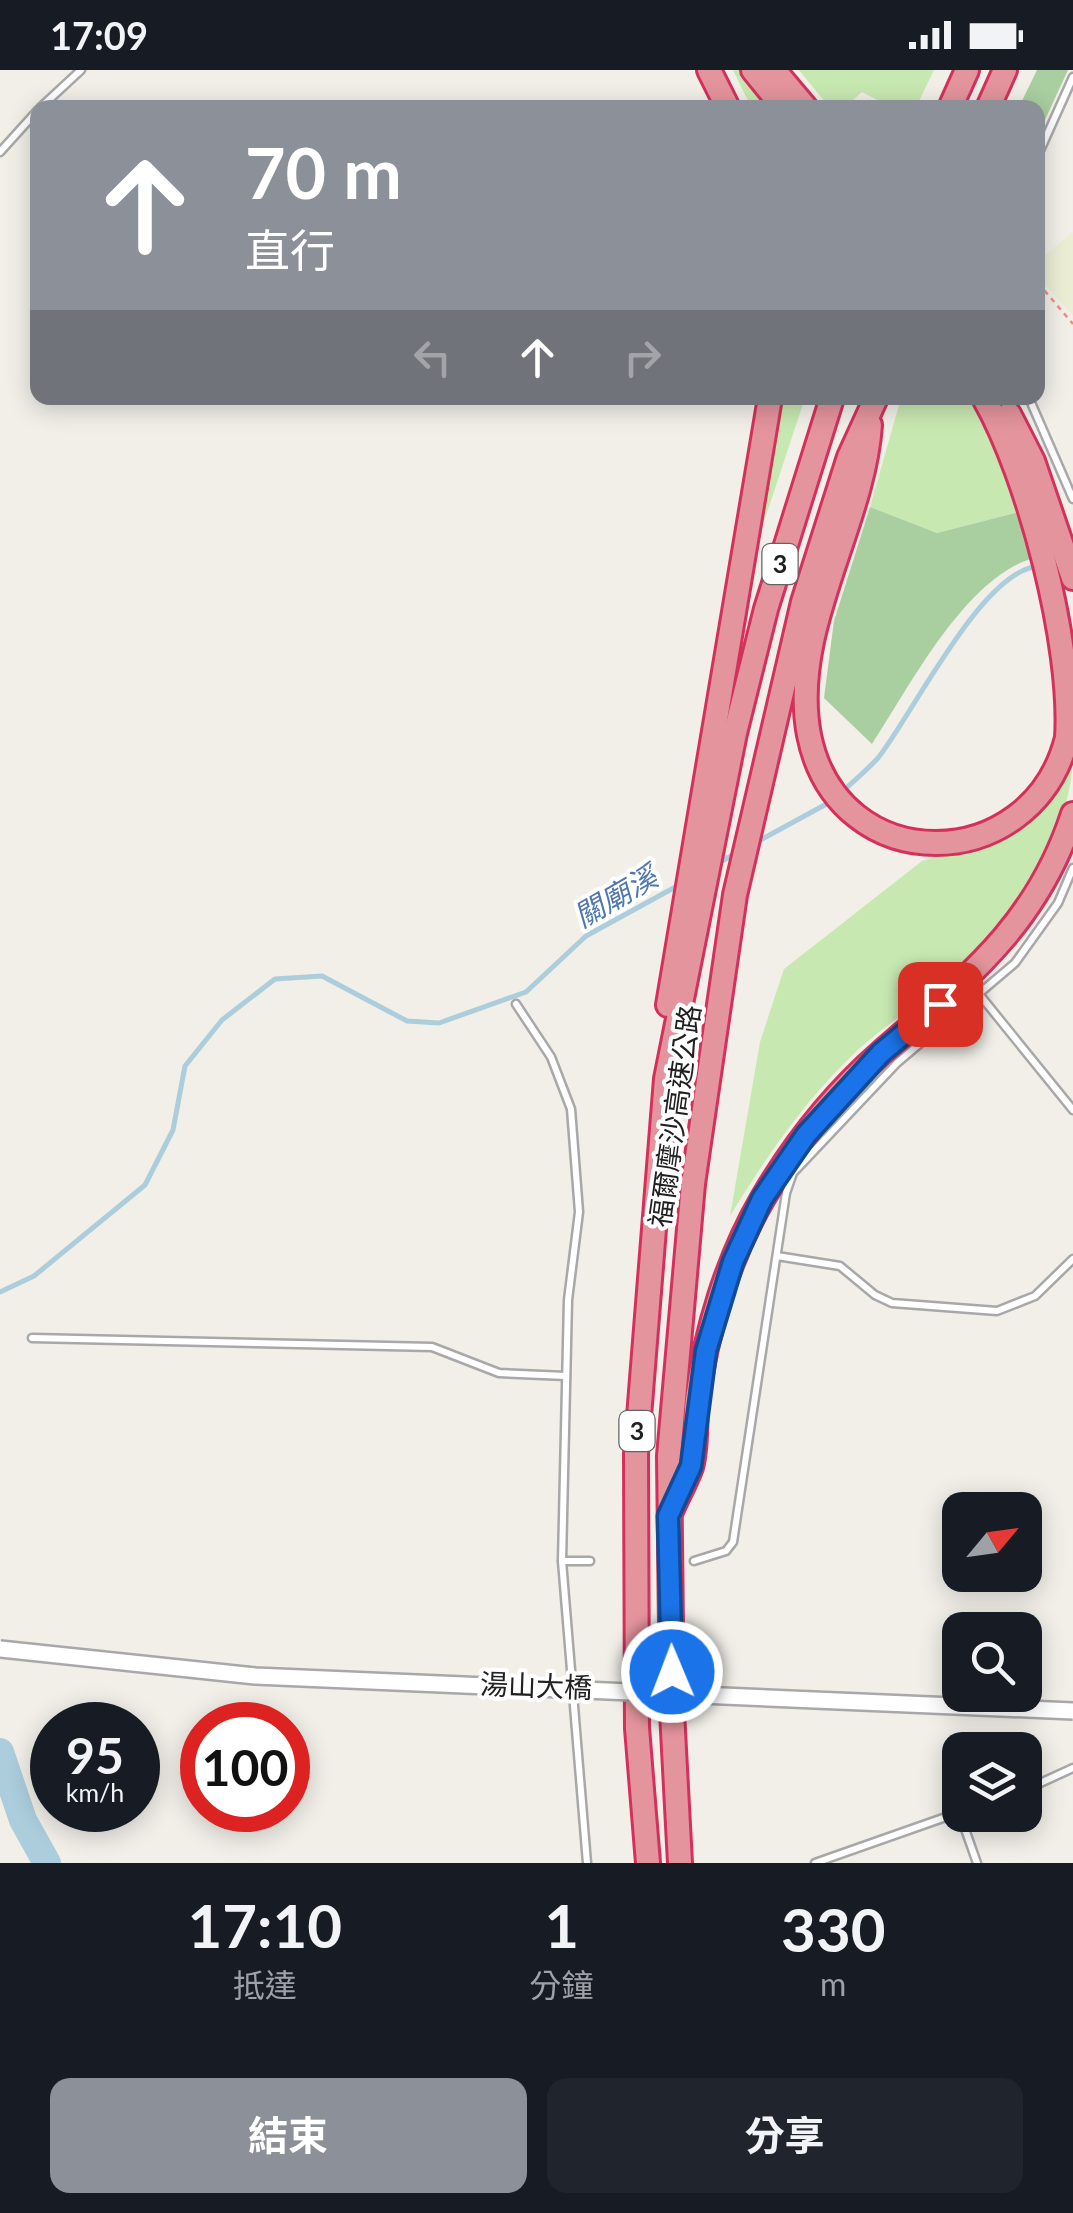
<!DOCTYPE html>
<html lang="zh-TW">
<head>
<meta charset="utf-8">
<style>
	:root { --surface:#171b24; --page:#20242c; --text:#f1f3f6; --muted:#9ea1a6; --accent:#8c9099 }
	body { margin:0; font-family:Lato,"Noto Sans TC",sans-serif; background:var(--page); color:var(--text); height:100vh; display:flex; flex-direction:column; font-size:38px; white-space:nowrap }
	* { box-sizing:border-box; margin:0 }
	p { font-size:32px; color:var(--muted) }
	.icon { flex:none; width:55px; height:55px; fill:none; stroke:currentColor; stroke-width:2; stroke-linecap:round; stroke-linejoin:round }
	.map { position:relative; height:1793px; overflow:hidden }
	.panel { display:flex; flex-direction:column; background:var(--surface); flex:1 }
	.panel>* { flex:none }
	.top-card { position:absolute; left:30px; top:30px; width:1015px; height:305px; border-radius:20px; box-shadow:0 5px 25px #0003; background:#8c9099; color:#fff; overflow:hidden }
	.needle { width:65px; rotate:61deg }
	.tools { position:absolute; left:942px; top:1422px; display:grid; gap:20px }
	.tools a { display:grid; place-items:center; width:100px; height:100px; border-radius:20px; background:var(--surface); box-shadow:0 5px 25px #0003; font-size:50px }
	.speed { position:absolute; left:30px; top:1632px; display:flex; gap:20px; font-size:50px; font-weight:700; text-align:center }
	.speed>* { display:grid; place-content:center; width:130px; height:130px; border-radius:50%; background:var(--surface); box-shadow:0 5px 25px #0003; line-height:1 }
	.speed small { font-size:25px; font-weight:400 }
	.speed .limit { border:15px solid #d22; background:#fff; color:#111 }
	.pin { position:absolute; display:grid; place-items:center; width:85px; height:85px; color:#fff; margin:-42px; border-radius:20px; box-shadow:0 5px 15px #0006 }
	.me { position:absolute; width:110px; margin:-55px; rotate:359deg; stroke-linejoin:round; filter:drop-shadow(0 0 8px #0008) }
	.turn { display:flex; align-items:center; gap:35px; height:210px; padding:0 50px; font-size:45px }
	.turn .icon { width:130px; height:130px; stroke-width:2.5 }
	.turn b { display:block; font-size:70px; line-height:85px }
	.lanes { display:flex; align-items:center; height:95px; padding:0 50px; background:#0003; justify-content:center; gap:50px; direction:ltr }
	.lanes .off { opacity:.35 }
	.eta { display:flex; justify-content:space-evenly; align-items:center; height:170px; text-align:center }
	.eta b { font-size:60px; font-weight:700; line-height:70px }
	.cta { display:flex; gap:20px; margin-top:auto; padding:20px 50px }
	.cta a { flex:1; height:115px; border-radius:20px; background:var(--accent); color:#fff; font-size:40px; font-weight:700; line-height:115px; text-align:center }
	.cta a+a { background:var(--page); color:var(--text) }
	.status { display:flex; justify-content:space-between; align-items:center; height:70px; padding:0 50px; background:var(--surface); direction:ltr }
	.status svg { height:28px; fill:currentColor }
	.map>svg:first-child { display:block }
	.farmland { fill:#ebeed5 }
	.grass { fill:#c8e8b1 }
	.forest { fill:#a9ce9f }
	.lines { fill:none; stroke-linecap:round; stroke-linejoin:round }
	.stream { stroke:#abcddc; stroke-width:5 }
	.river { stroke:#abcddc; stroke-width:28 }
	.service-casing { stroke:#a8a8a8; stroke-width:11 }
	.motorway-casing { stroke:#d5305b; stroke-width:28 }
	.path { stroke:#f58d76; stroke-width:2.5; stroke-dasharray:5 5; stroke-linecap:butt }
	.service { stroke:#fff; stroke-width:6 }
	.motorway { stroke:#e4949d; stroke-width:22 }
	.tertiary-bridge-casing { stroke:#a8a8a8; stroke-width:20; stroke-linecap:butt }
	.tertiary-bridge { stroke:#fff; stroke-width:15 }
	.route-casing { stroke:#114b97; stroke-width:25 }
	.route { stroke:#1a73e8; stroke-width:18 }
	.labels { text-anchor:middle; stroke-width:8; stroke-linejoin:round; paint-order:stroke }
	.shield { fill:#fff; stroke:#646464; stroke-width:2.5 }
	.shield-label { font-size:25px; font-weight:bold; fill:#212121 }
	.street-label { font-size:28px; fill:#212121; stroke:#fff }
	.water-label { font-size:30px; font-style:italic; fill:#5078ae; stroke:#fff }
</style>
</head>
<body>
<div class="status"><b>17:09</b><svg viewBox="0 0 49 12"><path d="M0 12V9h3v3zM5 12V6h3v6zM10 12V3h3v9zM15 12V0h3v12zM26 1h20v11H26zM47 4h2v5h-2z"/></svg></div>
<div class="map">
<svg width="1073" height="1793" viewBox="0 0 1073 1793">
	<rect width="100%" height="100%" fill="#f1efe8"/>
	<path class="farmland" d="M1073,162V246L1038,206V191Z"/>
	<g class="grass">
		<path d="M733,0H746L778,37H751Z"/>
		<path d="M799,0H934L916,37H891L862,22L853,30L859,37L830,38Z"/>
		<path d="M782,328H805L757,473Z"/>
		<path d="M901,328H975L1023,441L937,463L870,437Z"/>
		<path d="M1073,680C1073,767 1016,844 955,902C926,930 890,951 860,978C808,1026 767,1085 730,1146L760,972L784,899L922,791L987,771Z"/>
	</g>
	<g class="forest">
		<path d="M1037,0H1068L1038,65V38L1019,37Z"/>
		<path d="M870,437L937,463L1023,441L1037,487C966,505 911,615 872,674L824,628L834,551Z"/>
	</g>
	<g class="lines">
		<g class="stream">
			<path d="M844,720C855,710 868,699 878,688C913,644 983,498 1040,496"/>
			<path d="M755,773L832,731"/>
			<path d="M715,795L736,783"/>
			<path d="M0,1222L34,1206L145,1115L173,1060L185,996L222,950L275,909L322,906L407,951L439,953L526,922L586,866L679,815"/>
		</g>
		<path class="river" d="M0,1682L23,1750L47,1793"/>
		<defs>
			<g id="service">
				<path d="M40,38L81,0"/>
				<path d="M0,82L38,40"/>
				<path d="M1038,85L1073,7"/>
				<path d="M1029,328L1073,429"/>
				<path d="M979,924L1073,1040"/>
				<path d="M516,934L551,987L571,1039L579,1142L568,1230L562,1491L587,1793"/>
				<path d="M777,1186L840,1196L875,1225L892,1233L997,1241L1035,1226L1073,1189"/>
				<path d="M32,1268L432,1277L499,1303L566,1306"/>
				<path d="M562,1491H590"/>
				<path d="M694,1491L726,1481L733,1472L786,1123L793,1103L897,993L1015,893L1058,833L1073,798"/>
				<path d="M1025,1720L1073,1698"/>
				<path d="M959,1742L977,1793"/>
				<path d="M815,1793L960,1742"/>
			</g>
			<g id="motorway">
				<path d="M709,0L728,38"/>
				<path d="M753,0L784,38"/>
				<path d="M774,0L806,38"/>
				<path d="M950,38L967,0"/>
				<path d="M988,38L1005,0"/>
				<path d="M1009,344L1033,391L1073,508"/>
				<path d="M870,355C863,457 789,560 809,665C838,810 1032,807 1067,668C1073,576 1029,407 984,328"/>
				<path d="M668,935L770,328"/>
				<path d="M672,1439C678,1425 686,1411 691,1397C697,1376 694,1351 697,1329C706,1261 728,1188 763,1128C794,1075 835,1023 882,982C967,908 1037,855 1073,744"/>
				<path d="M648,1793L637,1658L636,1384L666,1009L735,663L766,539L832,328"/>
				<path d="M680,1793L672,1642L669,1386L693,1114L735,825L803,532L849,387L876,328"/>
			</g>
		</defs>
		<use href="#service" class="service-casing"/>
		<use href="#motorway" class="motorway-casing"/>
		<path class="path" d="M1038,213L1073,254"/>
		<use href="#service" class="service"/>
		<use href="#motorway" class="motorway"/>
		<defs>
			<path id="tertiary-bridge" d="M0,1579L255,1606L1073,1641"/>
		</defs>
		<use href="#tertiary-bridge" class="tertiary-bridge-casing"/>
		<use href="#tertiary-bridge" class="tertiary-bridge"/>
	</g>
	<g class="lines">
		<defs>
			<path id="route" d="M672,1602L668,1446L691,1396L706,1281L733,1192L762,1129L806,1065L881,983L940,934"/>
		</defs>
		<use href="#route" class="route-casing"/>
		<use href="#route" class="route"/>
	</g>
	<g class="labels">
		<g class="shield">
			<rect x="762.5" y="474" width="35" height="40" rx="8"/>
			<rect x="619.5" y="1341" width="35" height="40" rx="8"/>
		</g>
		<g class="shield-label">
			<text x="780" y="503">3</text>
			<text x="637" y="1370">3</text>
		</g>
		<g class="street-label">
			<text transform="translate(675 1046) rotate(-82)" y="10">福爾摩沙高速公路</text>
			<text transform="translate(536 1616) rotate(2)" y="10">湯山大橋</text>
		</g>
		<g class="water-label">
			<text transform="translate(616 827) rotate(-30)" y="10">關廟溪</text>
		</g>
	</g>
</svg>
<div class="tools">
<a><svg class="needle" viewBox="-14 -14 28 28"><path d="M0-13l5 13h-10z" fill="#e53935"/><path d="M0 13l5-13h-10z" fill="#9ea1a6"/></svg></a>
<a><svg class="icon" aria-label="search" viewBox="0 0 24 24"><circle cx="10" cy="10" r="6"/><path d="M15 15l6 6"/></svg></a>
<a><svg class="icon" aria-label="layers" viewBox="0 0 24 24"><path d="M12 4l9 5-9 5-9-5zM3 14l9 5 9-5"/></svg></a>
</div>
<div class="speed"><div>95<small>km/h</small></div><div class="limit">100</div></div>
<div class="pin" style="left:940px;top:934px;background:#d93025"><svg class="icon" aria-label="arrive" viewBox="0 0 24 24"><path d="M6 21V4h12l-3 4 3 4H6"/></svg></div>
<svg class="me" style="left:672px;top:1602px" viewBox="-20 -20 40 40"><circle r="17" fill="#1a73e8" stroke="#fff" stroke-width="3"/><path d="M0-11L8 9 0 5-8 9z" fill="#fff"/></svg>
<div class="top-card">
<div class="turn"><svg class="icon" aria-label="ahead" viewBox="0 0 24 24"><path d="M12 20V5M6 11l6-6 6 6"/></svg><div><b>70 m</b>直行</div></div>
<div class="lanes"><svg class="icon off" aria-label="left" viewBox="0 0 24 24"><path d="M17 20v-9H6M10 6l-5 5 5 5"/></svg><svg class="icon" aria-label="ahead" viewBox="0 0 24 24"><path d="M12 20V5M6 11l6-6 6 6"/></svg><svg class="icon off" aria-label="right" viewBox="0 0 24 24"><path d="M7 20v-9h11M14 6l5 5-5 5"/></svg></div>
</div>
</div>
<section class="panel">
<div class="eta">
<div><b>17:10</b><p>抵達</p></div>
<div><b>1</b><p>分鐘</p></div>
<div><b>330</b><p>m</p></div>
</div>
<div class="cta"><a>結束</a><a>分享</a></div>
</section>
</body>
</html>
